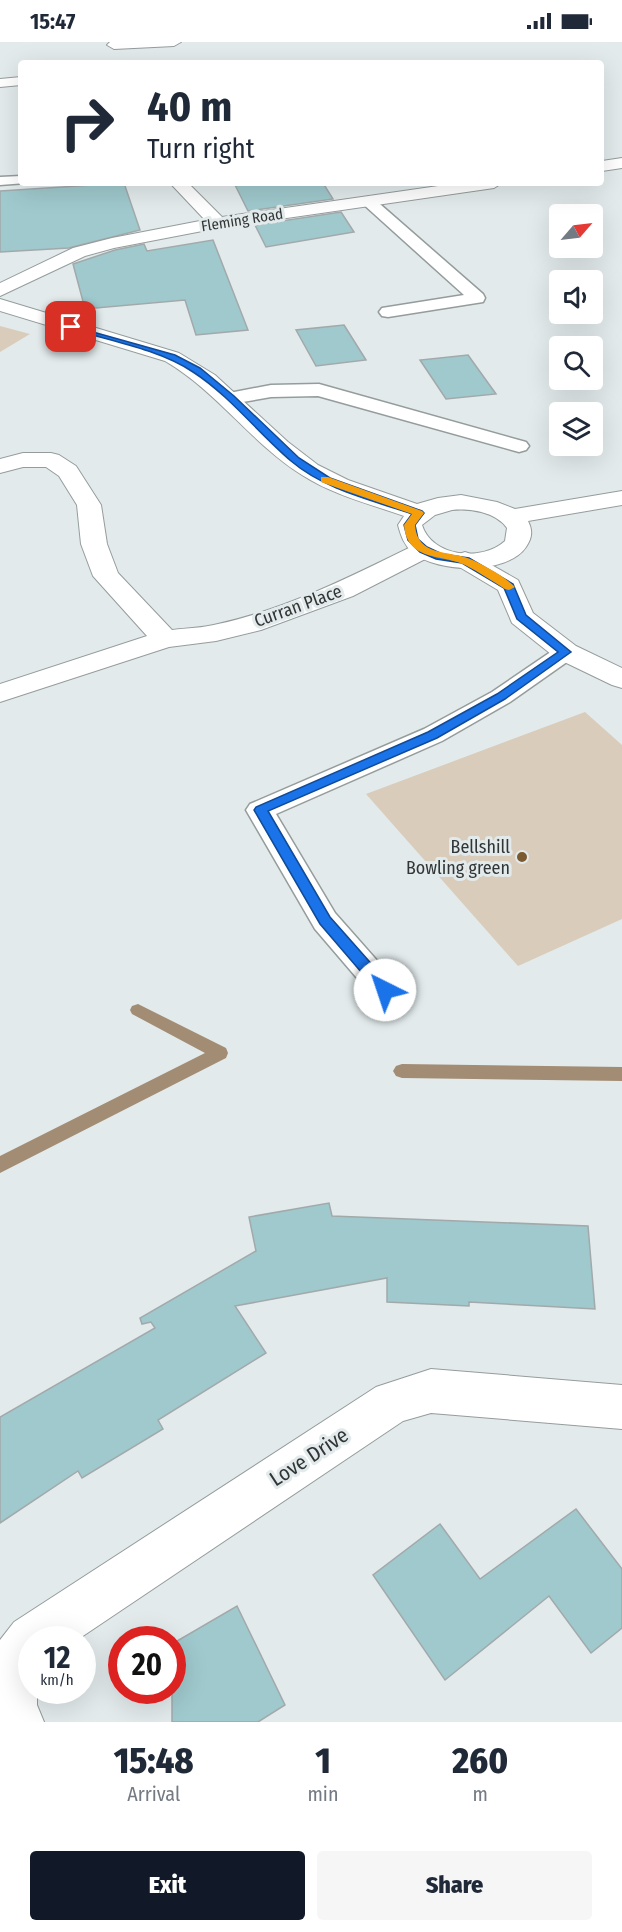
<!DOCTYPE html>
<html lang="en">
<head>
<meta charset="utf-8">
<style>
	:root { --surface:#fff; --page:#f6f6f7; --text:#1f2937; --muted:#747a83; --accent:#111827 }
	body { margin:0; font-family:"Fira Sans Condensed",sans-serif; background:var(--page); color:var(--text); height:100vh; display:flex; flex-direction:column; font-size:22px; white-space:nowrap }
	* { box-sizing:border-box; margin:0 }
	p { font-size:20px; color:var(--muted) }
	.icon { flex:none; width:33px; height:33px; fill:none; stroke:currentColor; stroke-width:2; stroke-linecap:round; stroke-linejoin:round }
	.map { position:relative; height:1680px; overflow:hidden }
	.side { display:flex; flex-direction:column; background:var(--surface); flex:1 }
	.side>* { flex:none }
	.guide { position:absolute; left:18px; top:18px; width:586px; height:126px; border-radius:6px; box-shadow:0 6px 24px #0002; background:#fff; color:var(--text); overflow:hidden }
	.needle { width:39px; rotate:62deg }
	.controls { position:absolute; left:549px; top:162px; display:grid; gap:12px }
	.controls a { display:grid; place-items:center; width:54px; height:54px; border-radius:6px; background:var(--surface); box-shadow:0 6px 24px #0002; font-size:30px }
	.speed { position:absolute; left:18px; top:1584px; display:flex; gap:12px; font-size:30px; font-weight:700; text-align:center }
	.speed>* { display:grid; place-content:center; width:78px; height:78px; border-radius:50%; background:var(--surface); box-shadow:0 6px 24px #0002; line-height:1 }
	.speed small { font-size:15px; font-weight:400 }
	.speed .limit { border:9px solid #d22; background:#fff; color:#111 }
	.pin { position:absolute; display:grid; place-items:center; width:51px; height:51px; color:#fff; margin:-26px; border-radius:12px; box-shadow:0 3px 9px #0006 }
	.me { position:absolute; width:66px; margin:-33px; rotate:319deg; stroke-linejoin:round; filter:drop-shadow(0 0 4px #0008) }
	.turn { display:flex; align-items:center; gap:21px; height:126px; padding:0 30px; font-size:27px }
	.turn .icon { width:78px; height:78px; stroke-width:2.5 }
	.turn b { display:block; font-size:42px; line-height:51px }
	.eta { display:flex; justify-content:space-evenly; align-items:center; height:102px; text-align:center }
	.eta b { font-size:36px; font-weight:800; line-height:42px }
	.button { display:flex; gap:12px; margin-top:auto; padding:12px 30px }
	.button a { flex:1; height:69px; border-radius:6px; background:var(--accent); color:#fff; font-size:24px; font-weight:800; line-height:69px; text-align:center }
	.button a+a { background:var(--page); color:var(--text) }
	.status { display:flex; justify-content:space-between; align-items:center; height:42px; padding:0 30px; background:var(--surface); direction:ltr }
	.status svg { height:16px; fill:currentColor }
	.map>svg:first-child { display:block }
	.green { fill:#d9ccbb }
	.lines { fill:none; stroke-linecap:round; stroke-linejoin:round }
	.stream { fill:#a28c73; fill-rule:evenodd }
	.building { fill:#9fc9cd; stroke:#a2a9aa; stroke-width:1.5 }
	.lane-casing { stroke:#959c9c; stroke-width:3 }
	.street-casing { stroke:#959c9c; stroke-width:2 }
	.secondary-casing { stroke:#959c9c; stroke-width:2 }
	.lane { fill:#fff; fill-rule:evenodd }
	.street { fill:#fff; fill-rule:evenodd }
	.secondary { fill:#fff; fill-rule:evenodd }
	.route { fill:#1a73e8; stroke:#114b97; stroke-width:1.5 }
	.slow { fill:#f59e0b }
	.poi-dot { fill:#7b5a30; stroke:#e2eaeb; stroke-width:2 }
	.labels { text-anchor:middle; stroke-width:6; stroke-linejoin:round; paint-order:stroke }
	.far-street-label { font-size:15px; fill:#323535; stroke:#e2eaeb }
	.street-label { font-size:18px; fill:#323535; stroke:#e2eaeb }
	.poi-label { font-size:18px; fill:#323535; stroke:#e2eaeb; text-anchor:end }
	.near-street-label { font-size:21px; fill:#323535; stroke:#e2eaeb }
</style>
</head>
<body>
<div class="status"><b>15:47</b><svg viewBox="0 0 49 12"><path d="M0 12V9h3v3zM5 12V6h3v6zM10 12V3h3v9zM15 12V0h3v12zM26 1h20v11H26zM47 4h2v5h-2z"/></svg></div>
<div class="map">
<svg width="622" height="1680" viewBox="0 0 622 1680">
	<rect width="100%" height="100%" fill="#e2eaeb"/>
	<g class="green">
		<path d="M0,284L30,292L0,310Z"/>
		<path d="M585,670L622,703V877L518,924L366,752Z"/>
	</g>
	<g class="lines">
		<g class="stream">
			<path d="M138,962L226,1006L228,1011L226,1016L0,1131V1114L205,1011L132,972L130,968L132,964Z"/>
			<path d="M402,1022L622,1025V1039L402,1036L396,1034L393,1029L396,1024Z"/>
		</g>
	</g>
	<g class="building">
		<path d="M124,141L140,188L69,206L0,210V149Z"/>
		<path d="M264,141H323L333,157L248,169L235,143Z"/>
		<path d="M341,170L354,190L266,205L255,183Z"/>
		<path d="M213,198L248,288L196,293L185,258L85,267L73,222L115,208L144,202L147,209Z"/>
		<path d="M344,283L366,318L316,324L296,288Z"/>
		<path d="M468,313L496,352L446,357L420,318Z"/>
		<path d="M329,1161L332,1174L588,1184L595,1267L469,1260V1264L387,1260V1236L235,1264L266,1311L158,1378L163,1387L82,1436L78,1429L0,1481V1375L155,1286L151,1280L142,1282L140,1276L256,1209L249,1175Z"/>
		<path d="M576,1467L622,1527V1586L591,1611L549,1554L445,1638L373,1533L440,1482L480,1537Z"/>
		<path d="M237,1564L285,1663L258,1680H172V1602Z"/>
	</g>
	<g class="lines">
		<defs>
			<g id="lane">
				<path d="M21,134V141H26L0,143V135Z"/>
				<path d="M368,155L373,156L483,252L485,256L483,260L388,275L382,274L379,270L382,266L464,253L363,162L361,159Z"/>
				<path d="M319,342L526,400L529,404L526,408L519,410L318,354L271,355L231,362L224,360L222,356L224,352L271,343Z"/>
				<path d="M566,603L574,605L578,610L574,615L510,660L442,699L276,772L335,871L396,940L400,948L396,956L385,960L374,956L315,887L246,768L250,762L424,687L492,650L558,605Z"/>
			</g>
			<g id="street">
				<path d="M110,0H181L174,4L114,7L107,3Z"/>
				<path d="M21,35V43L0,45V37Z"/>
				<path d="M622,116V126L602,129V119Z"/>
				<path d="M170,141H188L222,175L459,141H502L494,146L218,186L114,206L85,214L0,254V241L73,206L112,196L205,178Z"/>
				<path d="M23,411H51L59,413L76,424L101,463L107,502L118,531L172,588C187,586 203,586 218,582C287,567 352,534 415,503L424,500L433,503L437,508L433,513L353,554L261,588L216,599L169,605L0,660V642L147,594L93,534L81,502L77,463L59,434L46,425H23L0,431V417Z"/>
				<path d="M465,510L474,513L518,538L533,571L576,604L622,626V646L612,643L556,616L512,581L498,548L456,523L452,518L456,513Z"/>
				<path d="M431,1327L622,1343V1387L431,1371L403,1379L77,1598H32V1648H37V1663L44,1680H0V1598L14,1580L376,1345Z"/>
			</g>
			<path id="secondary" d="M0,257L179,311L215,333L288,400L318,423L348,438L417,462L438,456L461,453L497,460L515,467L622,449V463L528,479C533,489 532,496 526,505C507,533 438,531 413,511C404,503 401,494 398,483L404,474C370,462 333,453 302,433C251,401 219,351 165,319L0,269ZM452,468C470,466 496,470 507,486L505,499C482,520 432,515 422,483L435,473Z"/>
		</defs>
		<use href="#lane" class="lane-casing"/>
		<use href="#street" class="street-casing"/>
		<use href="#secondary" class="secondary-casing"/>
		<use href="#lane" class="lane"/>
		<use href="#street" class="street"/>
		<use href="#secondary" class="secondary"/>
	</g>
	<path class="route" d="M68,283L175,313L200,326L234,354L299,416L330,436L422,469L424,471L415,483L418,497L427,505L442,512L469,516L513,542L526,573L571,610L505,657L437,696L268,769L330,875L391,944L393,948L391,952H380L320,882L254,768L256,765L428,690L497,652L558,610L517,577L504,546L462,521L436,517L420,510L408,498L404,483L412,472C372,458 325,448 291,419C258,391 230,354 193,330C159,307 107,298 68,286Z"/>
	<path class="slow" d="M321,435H328L422,469L424,471L415,483C417,515 449,508 470,517C484,523 504,534 515,545L509,548L505,547C492,539 479,530 465,523C443,512 407,520 404,483L412,472L321,440Z"/>
	<circle class="poi-dot" cx="522" cy="815" r="6"/>
	<g class="labels">
		<g class="far-street-label">
			<text transform="translate(242 178) rotate(-9)" y="5">Fleming Road</text>
		</g>
		<g class="street-label">
			<text transform="translate(298 564) rotate(-20)" y="6">Curran Place</text>
		</g>
		<g class="poi-label">
			<text x="510" y="811">Bellshill<tspan x="510" dy="21">Bowling green</tspan></text>
		</g>
		<g class="near-street-label">
			<text transform="translate(309 1415) rotate(-33)" y="7">Love Drive</text>
		</g>
	</g>
</svg>
<div class="controls">
<a><svg class="needle" viewBox="-14 -14 28 28"><path d="M0-13l5 13h-10z" fill="#e53935"/><path d="M0 13l5-13h-10z" fill="#747a83"/></svg></a>
<a><svg class="icon" aria-label="sound" viewBox="0 0 24 24"><path d="M4 9h4l5-4v14l-5-4H4zM17 9q2 3 0 6"/></svg></a>
<a><svg class="icon" aria-label="search" viewBox="0 0 24 24"><circle cx="10" cy="10" r="6"/><path d="M15 15l6 6"/></svg></a>
<a><svg class="icon" aria-label="layers" viewBox="0 0 24 24"><path d="M12 4l9 5-9 5-9-5zM3 14l9 5 9-5"/></svg></a>
</div>
<div class="speed"><div>12<small>km/h</small></div><div class="limit">20</div></div>
<div class="pin" style="left:71px;top:285px;background:#d93025"><svg class="icon" aria-label="arrive" viewBox="0 0 24 24"><path d="M6 21V4h12l-3 4 3 4H6"/></svg></div>
<svg class="me" style="left:385px;top:948px" viewBox="-20 -20 40 40"><circle r="19" fill="#fff"/><path d="M0-13L10 11 0 6-10 11z" fill="#1a73e8"/></svg>
<div class="guide">
<div class="turn"><svg class="icon" aria-label="right" viewBox="0 0 24 24"><path d="M7 20v-9h11M14 6l5 5-5 5"/></svg><div><b>40 m</b>Turn right</div></div>
</div>
</div>
<section class="side">
<div class="eta">
<div><b>15:48</b><p>Arrival</p></div>
<div><b>1</b><p>min</p></div>
<div><b>260</b><p>m</p></div>
</div>
<div class="button"><a>Exit</a><a>Share</a></div>
</section>
</body>
</html>
